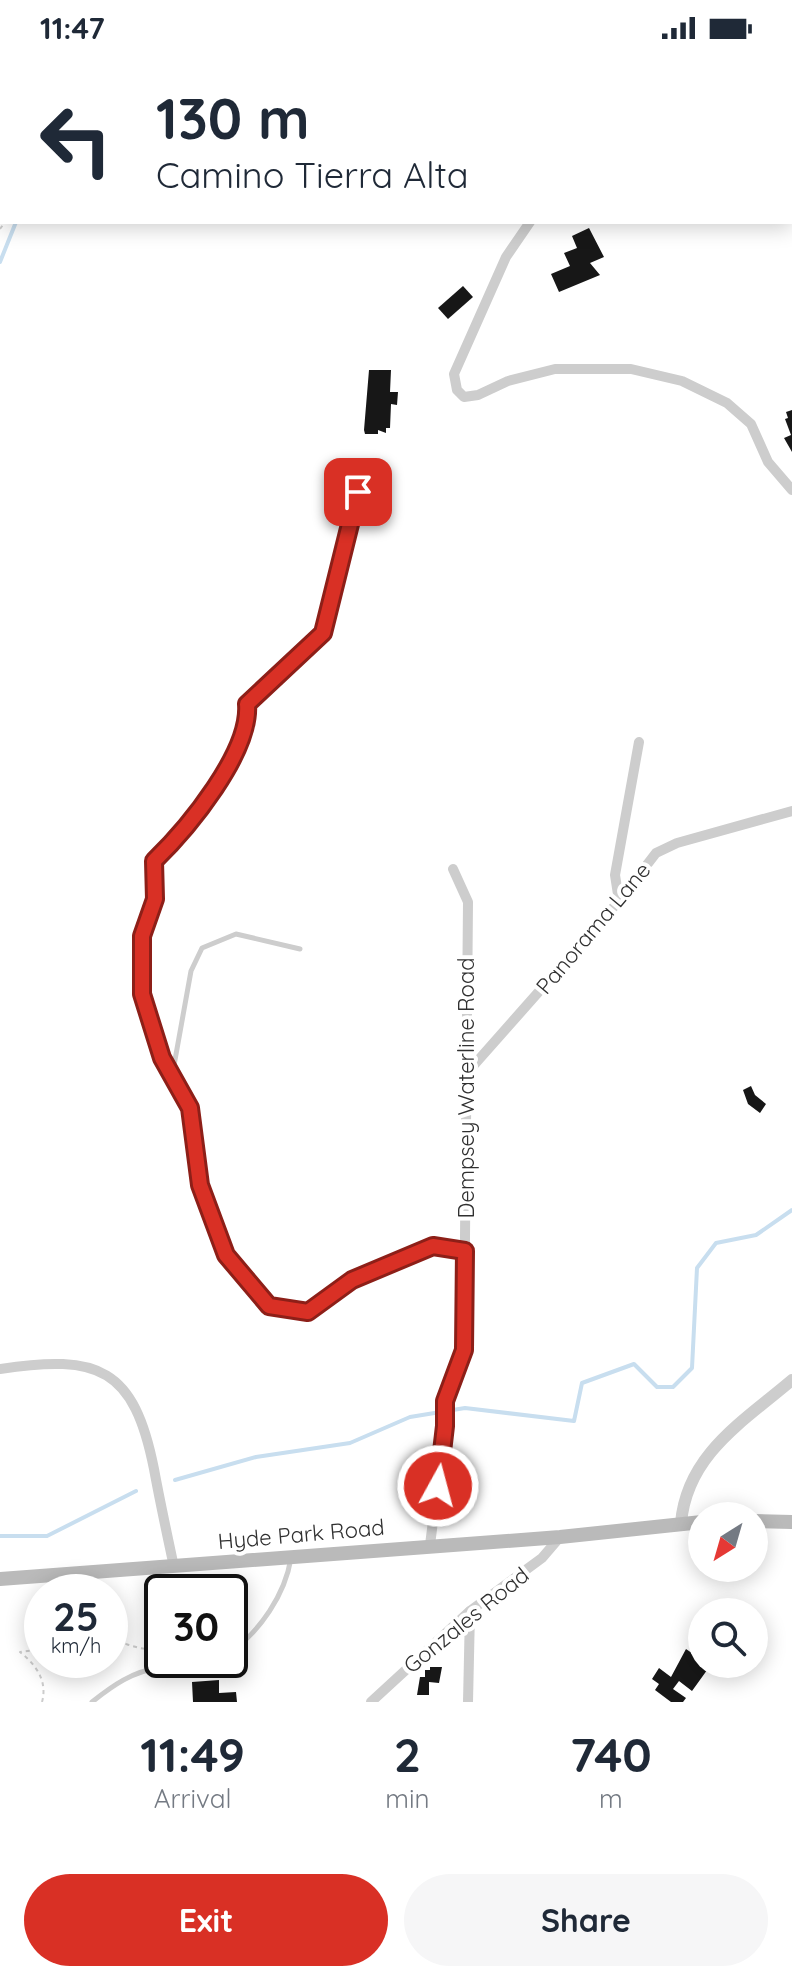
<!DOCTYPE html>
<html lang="en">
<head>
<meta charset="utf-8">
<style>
	:root { --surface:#fff; --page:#f6f6f7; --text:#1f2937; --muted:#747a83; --accent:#d93025 }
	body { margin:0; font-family:Quicksand,sans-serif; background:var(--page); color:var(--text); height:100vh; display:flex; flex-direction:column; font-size:30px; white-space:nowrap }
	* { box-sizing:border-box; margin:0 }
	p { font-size:26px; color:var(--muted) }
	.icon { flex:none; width:44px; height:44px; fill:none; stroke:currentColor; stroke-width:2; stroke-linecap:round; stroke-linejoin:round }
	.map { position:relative; height:1646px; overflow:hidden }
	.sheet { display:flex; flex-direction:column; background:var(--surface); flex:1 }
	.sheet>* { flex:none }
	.hud { position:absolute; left:0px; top:0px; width:792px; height:168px; box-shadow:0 4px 20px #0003; background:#fff; color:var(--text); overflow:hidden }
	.needle { width:52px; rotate:217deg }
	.buttons { position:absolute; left:688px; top:1446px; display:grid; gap:16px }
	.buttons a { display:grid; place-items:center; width:80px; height:80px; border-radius:50%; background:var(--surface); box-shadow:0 4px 20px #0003; font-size:40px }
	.speed { position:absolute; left:24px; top:1518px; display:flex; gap:16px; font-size:40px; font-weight:700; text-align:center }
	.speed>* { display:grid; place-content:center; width:104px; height:104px; border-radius:50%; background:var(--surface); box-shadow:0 4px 20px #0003; line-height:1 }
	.speed small { font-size:20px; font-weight:400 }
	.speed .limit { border:4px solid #111; border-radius:12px; background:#fff; color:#111 }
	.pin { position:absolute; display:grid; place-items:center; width:68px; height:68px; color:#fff; margin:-34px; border-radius:16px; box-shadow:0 4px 12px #0006 }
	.me { position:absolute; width:88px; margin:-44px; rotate:7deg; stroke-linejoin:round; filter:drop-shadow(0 0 6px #0008) }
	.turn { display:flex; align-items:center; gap:28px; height:168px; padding:0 24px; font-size:36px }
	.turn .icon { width:104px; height:104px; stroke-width:2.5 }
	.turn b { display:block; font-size:56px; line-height:68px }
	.eta { display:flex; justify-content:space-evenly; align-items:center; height:136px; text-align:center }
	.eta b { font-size:48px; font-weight:700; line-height:56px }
	.cta { display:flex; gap:16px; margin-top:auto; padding:16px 24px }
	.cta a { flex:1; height:92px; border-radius:48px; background:var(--accent); color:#fff; font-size:32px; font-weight:700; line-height:92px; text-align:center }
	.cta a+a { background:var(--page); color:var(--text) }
	.status { display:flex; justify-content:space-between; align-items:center; height:56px; padding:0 40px; background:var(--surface); direction:ltr }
	.status svg { height:22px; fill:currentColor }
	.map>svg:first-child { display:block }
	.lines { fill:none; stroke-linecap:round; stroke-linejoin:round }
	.stream { stroke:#c8deef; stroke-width:4 }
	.building { fill:#171717 }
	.path { stroke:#cdcdcd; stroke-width:2; stroke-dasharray:4 4; stroke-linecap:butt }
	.service { stroke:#cdcdcd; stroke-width:5 }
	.minor { stroke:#cdcdcd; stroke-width:10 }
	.tertiary { stroke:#cdcdcd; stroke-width:12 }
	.secondary { stroke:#bababa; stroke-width:14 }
	.route-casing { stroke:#8d1f18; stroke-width:20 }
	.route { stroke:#d93025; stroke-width:14 }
	.labels { text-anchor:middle; stroke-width:8; stroke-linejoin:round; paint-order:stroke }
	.street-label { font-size:22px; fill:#303030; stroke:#fff }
</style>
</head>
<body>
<div class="status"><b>11:47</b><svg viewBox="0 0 49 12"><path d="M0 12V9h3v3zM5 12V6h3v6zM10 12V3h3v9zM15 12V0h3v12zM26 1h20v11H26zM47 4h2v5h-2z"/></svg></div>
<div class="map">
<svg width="792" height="1646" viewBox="0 0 792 1646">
	<rect width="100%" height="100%" fill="#fff"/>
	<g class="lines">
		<g class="stream">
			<path d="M107,2L108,0"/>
			<path d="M0,206L16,166"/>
			<path d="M175,1424L256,1401L350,1387L410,1361L465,1352L574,1365L582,1327L634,1308L657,1331H673L692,1312L697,1212L716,1187L756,1179L792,1154"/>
			<path d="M0,1480H47L136,1435"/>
		</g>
	</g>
	<g class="building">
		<path d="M589,172L604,201L590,207L600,219L559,236L551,218L570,210L564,197L577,192L572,180Z"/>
		<path d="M463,230L473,241L448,263L438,252Z"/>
		<path d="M369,314H391L390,336H398L397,349L391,348L390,372H386V377L378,374V378H365L364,374Z"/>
		<path d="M792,354V396L784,382L791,379L785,363L788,362L786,356Z"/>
		<path d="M751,1030L755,1039L766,1048L760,1057L748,1048L743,1034Z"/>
		<path d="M686,1593L702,1604V1608L710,1610L692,1635L679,1625L673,1633L686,1642L683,1646H671L655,1634L659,1628L652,1623L659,1612L671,1621Z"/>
		<path d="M430,1611H442L439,1627L429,1626V1639H417L420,1621H425V1614H430Z"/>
		<path d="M219,1624V1637L236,1636L237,1646H193L192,1626Z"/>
	</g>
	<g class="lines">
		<g class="path">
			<path d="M124,2L126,0"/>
			<path d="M0,173L5,166"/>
			<path d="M110,1584C127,1586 144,1599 162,1589"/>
			<path d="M42,1646C48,1624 35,1608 20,1596L42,1593"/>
		</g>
		<g class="service">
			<path d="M173,1015L191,915L202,892L236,878L300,893"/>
			<path d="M230,1597C260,1575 285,1539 291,1502"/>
			<path d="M92,1646C112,1630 133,1615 159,1612C179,1609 197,1614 216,1604"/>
		</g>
		<g class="minor">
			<path d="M28,2L30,0"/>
			<path d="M727,2L729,0"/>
			<path d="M0,41L2,38"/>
			<path d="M530,166L506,201L454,318L457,334L464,341L478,339L508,325L555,313H631L682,325L727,347L751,368L768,406L792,434"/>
			<path d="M365,408L323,577L247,648C250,697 188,772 154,805L155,843L142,880V938L162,1002L190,1052L200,1129L226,1199L269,1250L308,1256L352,1224L433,1190L465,1195"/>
			<path d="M619,845L615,819L639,686"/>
			<path d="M466,1018L619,845L656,797L677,787L792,755"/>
			<path d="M0,1313C99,1298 134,1312 154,1413C160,1446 167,1478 174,1511"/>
			<path d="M430,1489L445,1370V1345L464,1294L468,846L453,813"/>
			<path d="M371,1646L470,1555L542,1502L560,1481"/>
			<path d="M468,1646L470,1555"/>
		</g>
		<path class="tertiary" d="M681,1467C687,1398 744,1365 792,1324"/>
		<g class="secondary">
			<path d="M754,1465L792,1466"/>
			<path d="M0,1523L560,1481L702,1466"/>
		</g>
	</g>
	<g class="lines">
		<defs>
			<path id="route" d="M358,436L323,577L247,648C251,696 188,772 154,805L155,843L142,880V938L162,1002L190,1052L200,1129L226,1199L269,1250L308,1256L352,1224L433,1190L465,1195L464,1294L445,1345V1370L438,1430"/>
		</defs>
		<use href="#route" class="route-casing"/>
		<use href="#route" class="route"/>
	</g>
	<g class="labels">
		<g class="street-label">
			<text transform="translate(593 872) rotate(-50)" y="8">Panorama Lane</text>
			<text transform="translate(466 1032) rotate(-90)" y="8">Dempsey Waterline Road</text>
			<text transform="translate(301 1478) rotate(-5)" y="8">Hyde Park Road</text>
			<text transform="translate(466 1564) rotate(-39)" y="8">Gonzales Road</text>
		</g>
	</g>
</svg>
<div class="buttons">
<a><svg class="needle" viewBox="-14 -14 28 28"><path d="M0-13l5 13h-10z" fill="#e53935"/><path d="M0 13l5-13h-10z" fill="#747a83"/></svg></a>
<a><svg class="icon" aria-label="search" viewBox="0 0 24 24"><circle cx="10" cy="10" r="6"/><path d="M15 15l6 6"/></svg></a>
</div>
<div class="speed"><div>25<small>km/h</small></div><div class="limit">30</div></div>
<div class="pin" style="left:358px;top:436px;background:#d93025"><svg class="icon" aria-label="arrive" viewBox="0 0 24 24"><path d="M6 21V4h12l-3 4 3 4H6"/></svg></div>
<svg class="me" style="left:438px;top:1430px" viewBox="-20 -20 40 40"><circle r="17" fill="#d93025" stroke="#fff" stroke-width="3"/><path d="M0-11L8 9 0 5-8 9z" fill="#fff"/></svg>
<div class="hud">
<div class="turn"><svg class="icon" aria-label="left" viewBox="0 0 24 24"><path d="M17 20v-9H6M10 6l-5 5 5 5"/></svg><div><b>130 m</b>Camino Tierra Alta</div></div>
</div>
</div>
<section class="sheet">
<div class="eta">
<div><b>11:49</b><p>Arrival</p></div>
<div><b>2</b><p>min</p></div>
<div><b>740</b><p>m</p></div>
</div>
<div class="cta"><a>Exit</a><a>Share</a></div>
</section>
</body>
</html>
